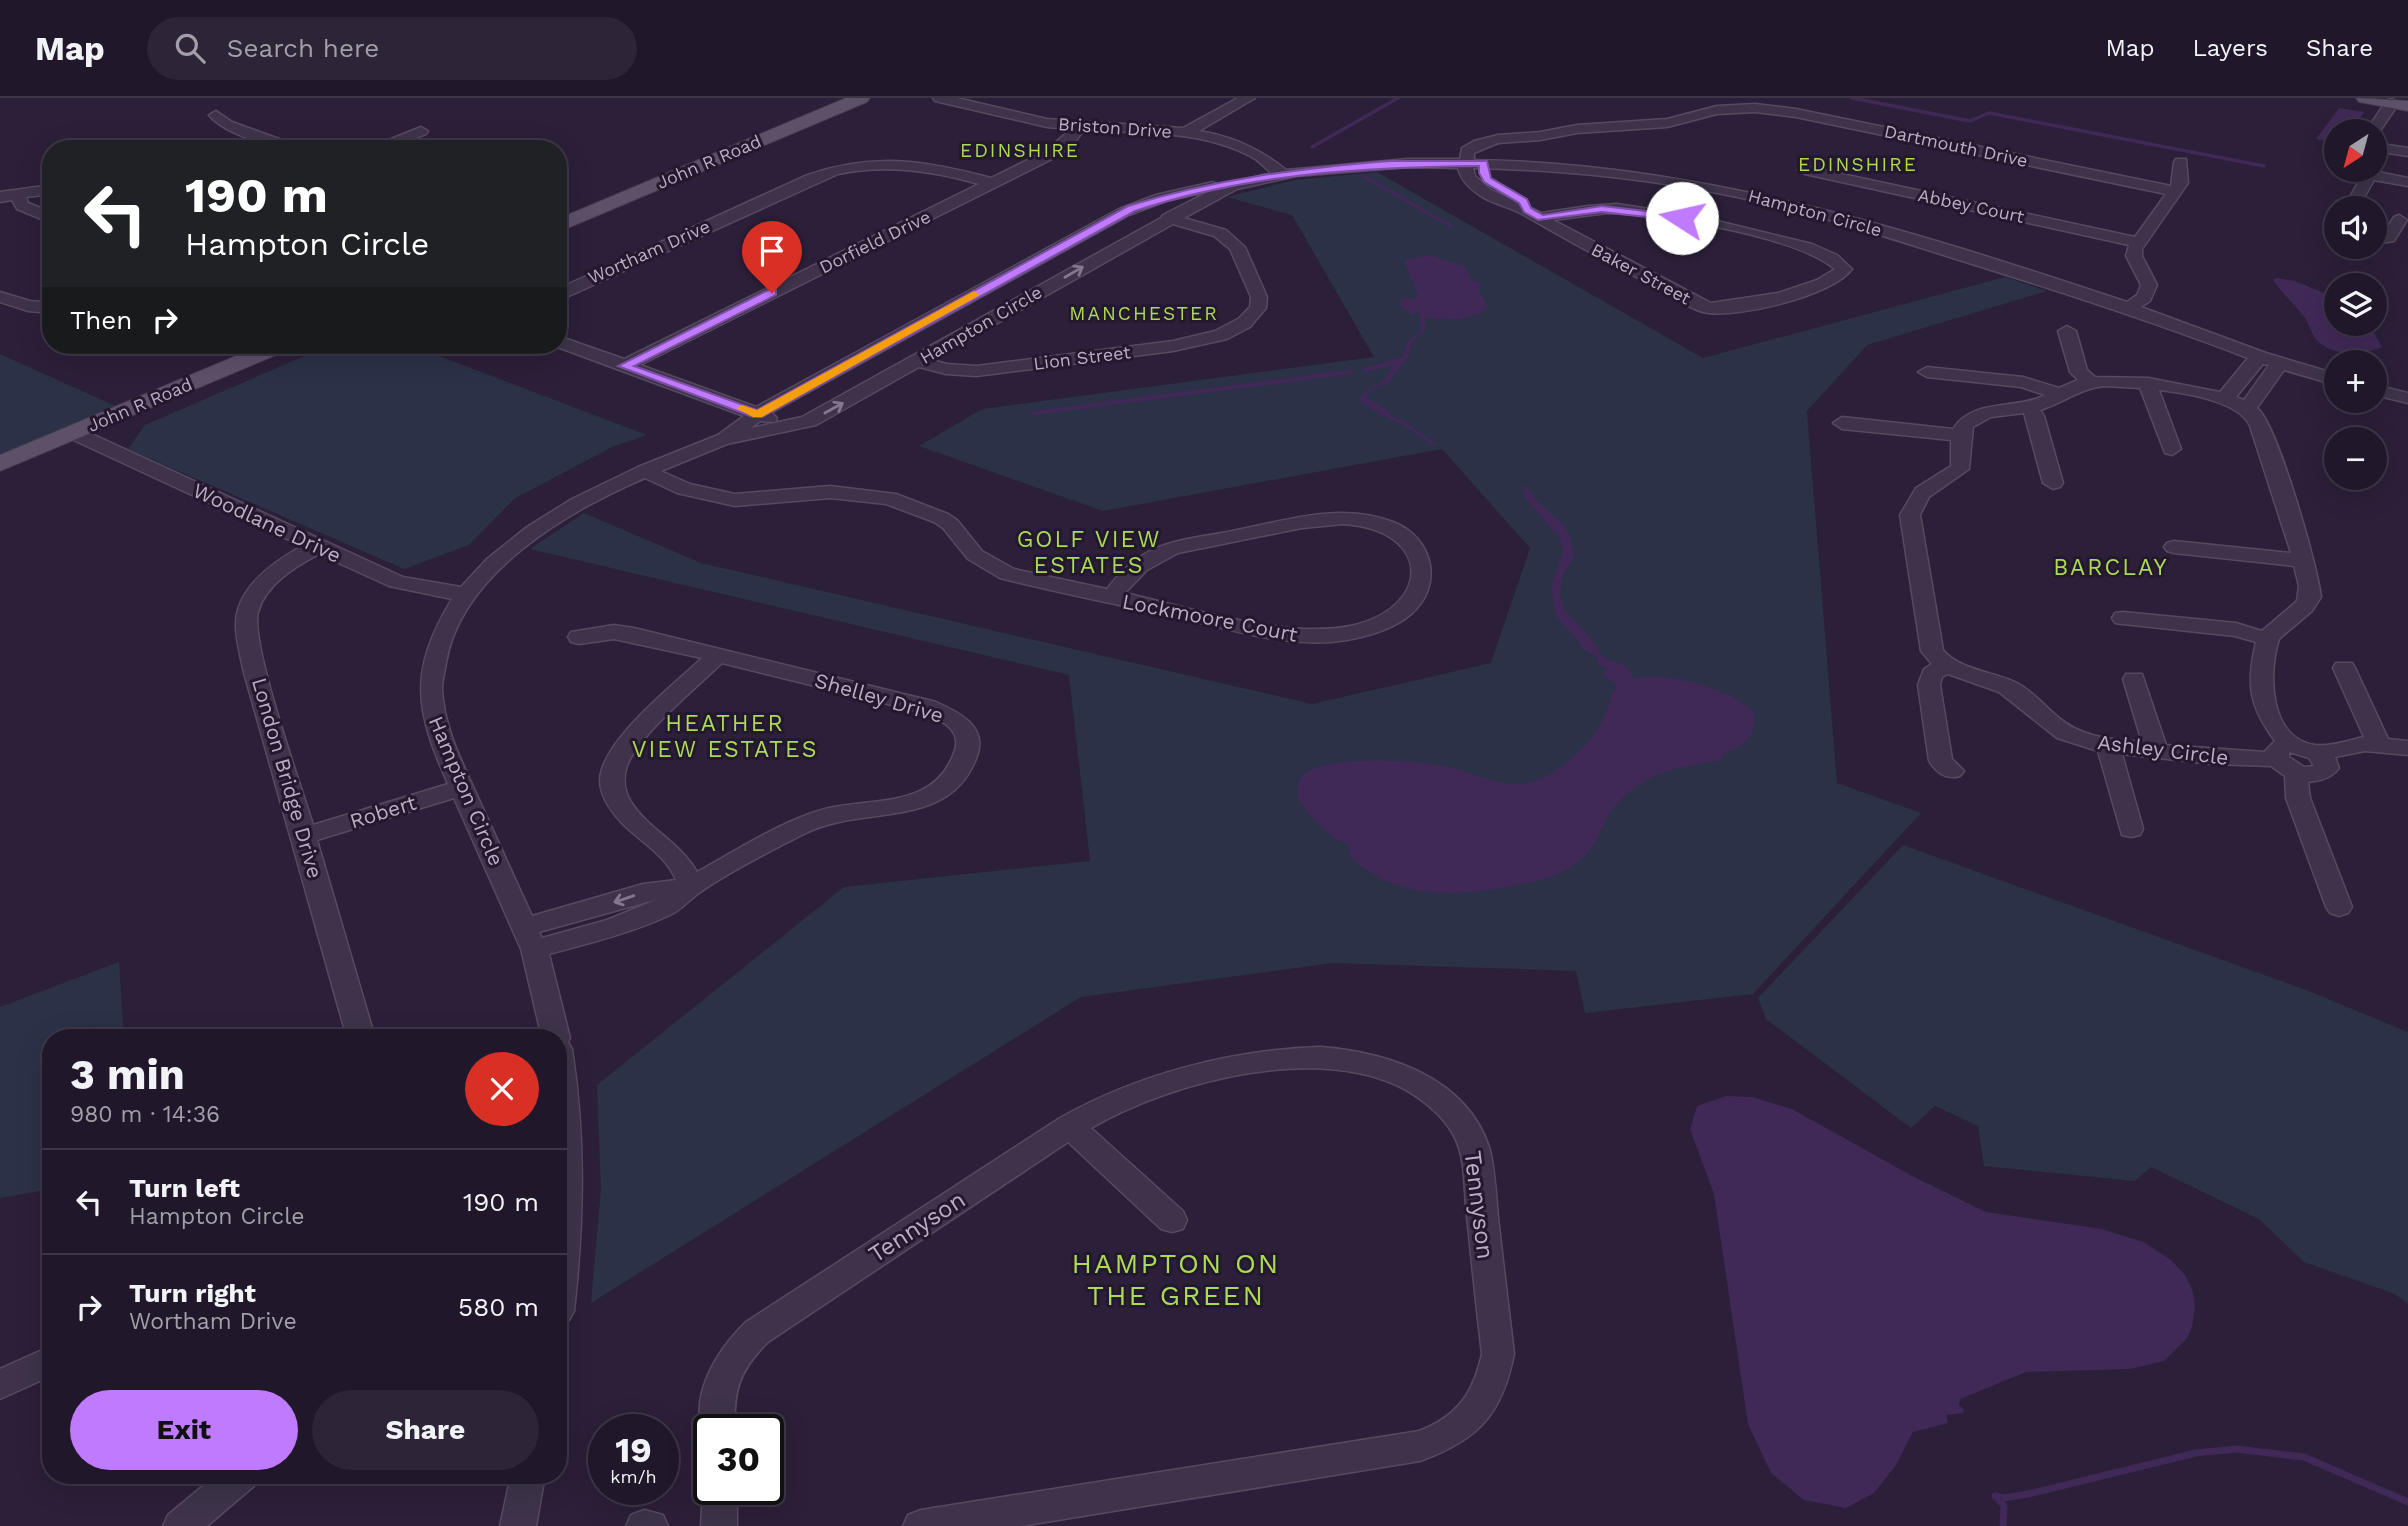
<!DOCTYPE html>
<html lang="en">
<head>
<meta charset="utf-8">
<style>
	:root { --surface:#21172b; --page:#2d2437; --text:#f1f3f6; --muted:#a29fa9; --line:#3e3647; --accent:#c07afe }
	body { margin:0; font-family:"Work Sans",sans-serif; background:var(--page); color:var(--text); height:100vh; display:flex; flex-direction:column; font-size:26px; white-space:nowrap }
	* { box-sizing:border-box; margin:0 }
	p { font-size:23px; color:var(--muted) }
	.icon { flex:none; width:38px; height:38px; fill:none; stroke:currentColor; stroke-width:2; stroke-linecap:round; stroke-linejoin:round }
	.map { position:relative; flex:1; overflow:hidden }
	.side { position:absolute; left:42px; top:931px; width:525px; height:455px; display:flex; flex-direction:column; background:var(--surface); border-radius:28px; box-shadow:0 7px 28px #0002,0 0 0 2px var(--line) }
	.side>* { flex:none }
	.top-card { position:absolute; left:42px; top:42px; width:525px; height:214px; border-radius:28px; box-shadow:0 7px 28px #0002,0 0 0 2px var(--line); background:#202124; color:#fff; overflow:hidden }
	.needle { width:46px; rotate:216deg }
	.fabs { position:absolute; left:2324px; top:21px; display:grid; gap:14px }
	.fabs a { display:grid; place-items:center; width:63px; height:63px; border-radius:50%; background:var(--surface); box-shadow:0 7px 28px #0002,0 0 0 2px var(--line); font-size:35px }
	.speed { position:absolute; left:588px; top:1316px; display:flex; gap:14px; font-size:35px; font-weight:700; text-align:center }
	.speed>* { display:grid; place-content:center; width:91px; height:91px; border-radius:50%; background:var(--surface); box-shadow:0 7px 28px #0002,0 0 0 2px var(--line); line-height:1 }
	.speed small { font-size:18px; font-weight:400 }
	.speed .limit { border:4px solid #111; border-radius:10px; background:#fff; color:#111 }
	.pin { position:absolute; display:grid; place-items:center; width:60px; height:60px; color:#fff; margin:-72px -30px; border-radius:50% 50% 50% 0; rotate:-45deg; box-shadow:0 0 7px #0007 }
	.pin .icon { rotate:45deg }
	.me { position:absolute; width:77px; margin:-38px; rotate:280deg; stroke-linejoin:round; filter:drop-shadow(0 0 5px #0008) }
	.turn { display:flex; align-items:center; gap:24px; height:147px; padding:0 28px; font-size:32px }
	.turn .icon { width:91px; height:91px; stroke-width:2.5 }
	.turn b { display:block; font-size:49px; line-height:60px }
	.then { display:flex; align-items:center; height:66px; padding:0 28px; background:#0003; gap:14px; font-size:26px }
	.round { display:grid; place-items:center; flex:none; width:74px; height:74px; border-radius:37px; background:var(--page) }
	.headline { display:flex; align-items:center; justify-content:space-between; height:119px; padding:0 28px }
	h1 { font-size:42px; font-weight:700; line-height:52px }
	.button { display:flex; gap:14px; margin-top:auto; padding:14px 28px }
	.button a { flex:1; height:80px; border-radius:42px; background:var(--accent); color:#111; font-size:28px; font-weight:700; line-height:80px; text-align:center }
	.button a+a { background:var(--page); color:var(--text) }
	ul { padding:0; list-style:none }
	li { display:flex; align-items:center; gap:21px; height:105px; padding:0 28px; border-top:2px solid var(--line) }
	li div { flex:1 }
	li b { display:block; font-size:26px }
	li em { font-style:normal }
	header { display:flex; align-items:center; gap:42px; box-sizing:border-box; height:98px; padding:0 35px; background:var(--surface); border-bottom:2px solid var(--line) }
	header strong { font-size:33px }
	nav { display:flex; gap:38px; margin-inline-start:auto; font-size:24px }
	.search { width:490px; height:63px; background:var(--page); display:flex; align-items:center; gap:18px; box-sizing:border-box; padding:0 24px; border-radius:38px; color:var(--muted); font-size:26px }
	.map>svg:first-child { display:block }
	.green { fill:#2b3147 }
	.water { fill:#402957 }
	.lines { fill:none; stroke-linecap:round; stroke-linejoin:round }
	.stream-far3 { stroke:#402957; stroke-width:3.5 }
	.stream-far2 { stroke:#402957; stroke-width:4.5 }
	.stream-far1 { stroke:#402957; stroke-width:5 }
	.stream { stroke:#402957; stroke-width:7 }
	.minor-casing { stroke:#564a61; stroke-width:3 }
	.major-casing { stroke:#453950; stroke-width:2 }
	.minor { fill:#3e334a; fill-rule:evenodd }
	.major { fill:#5d516a; fill-rule:evenodd }
	.oneway { stroke:#83768e }
	.route { fill:#c07afe; stroke:#7d4fa5; stroke-width:2 }
	.slow { fill:#f59e0b }
	.labels { text-anchor:middle; stroke-width:6; stroke-linejoin:round; paint-order:stroke }
	.far-street-label { font-size:18px; fill:#bbadc6; stroke:#23182e }
	.far-neighbourhood-label { font-size:19px; letter-spacing:2px; fill:#abda55; stroke:#23182e }
	.street-label { font-size:21px; fill:#bbadc6; stroke:#23182e }
	.neighbourhood-label { font-size:23px; letter-spacing:2px; fill:#abda55; stroke:#23182e }
	.near-street-label { font-size:24px; fill:#bbadc6; stroke:#23182e }
	.near-neighbourhood-label { font-size:28px; letter-spacing:2px; fill:#abda55; stroke:#23182e }
</style>
</head>
<body>
<header>
<strong>Map</strong>
<div class="search"><svg class="icon" aria-label="search" viewBox="0 0 24 24"><circle cx="10" cy="10" r="6"/><path d="M15 15l6 6"/></svg>Search here</div>
<nav><a>Map</a><a>Layers</a><a>Share</a></nav>
</header>
<div class="map">
<svg width="2408" height="1428" viewBox="0 0 2408 1428">
	<rect width="100%" height="100%" fill="#2c1f39"/>
	<g class="green">
		<path d="M1377,74L1703,260L2005,179L2047,193L1867,247L1807,313L1837,685L1921,715L1753,896L1585,915L1576,873L1333,865L1081,899L591,1205L601,1091L597,987L844,789L1090,763L1069,577L530,451L584,415L701,465L1312,606L1491,565L1530,450L1442,351L1103,413L919,348L982,311L1374,259L1292,117L1227,99L1295,82Z"/>
		<path d="M330,247H410L647,337L612,349L514,401L469,447L404,471L128,351L145,327Z"/>
		<path d="M0,256L102,302L116,308L0,358Z"/>
		<path d="M1903,747L2306,892L2408,934V1206L2395,1196L2304,1164L2259,1121L2151,1069L2135,1083L1984,1068L1978,1028L1935,1008L1911,1030L1766,921L1758,900Z"/>
		<path d="M119,864L124,940H51V1091L0,1100V909Z"/>
	</g>
	<g class="water">
		<path d="M2339,10L2364,14L2352,33H2336V45L2316,41Z"/>
		<path d="M1430,157L1464,168L1472,182L1483,186L1478,190L1488,209C1478,220 1454,224 1441,219L1443,222L1425,219V233L1411,245L1409,258L1389,284L1374,290L1364,300L1367,306L1407,325L1437,347L1435,348C1424,343 1416,335 1406,329C1393,321 1368,313 1359,301L1365,293L1385,282L1391,270L1403,258L1408,242L1421,233L1419,214H1416L1413,218L1399,207L1402,200L1414,201L1418,198L1404,162Z"/>
		<path d="M2276,180L2295,183L2336,200V226H2369L2382,249C2363,257 2329,259 2315,240C2311,234 2309,226 2305,220C2295,207 2283,196 2273,182Z"/>
		<path d="M1524,391L1563,426L1570,437L1574,458L1562,479L1560,500L1562,515L1606,561L1622,566L1631,574L1632,580C1664,573 1734,590 1755,616C1755,635 1747,651 1726,653L1721,662C1698,668 1671,668 1649,681C1634,689 1618,702 1609,716C1601,731 1595,750 1581,762C1563,777 1540,783 1517,787C1467,797 1412,803 1367,772C1358,766 1348,760 1348,748C1344,744 1340,743 1335,740C1323,732 1309,717 1301,705C1295,697 1297,683 1304,676C1328,656 1422,662 1452,670C1476,676 1499,689 1525,685C1563,679 1608,632 1612,593L1617,590L1615,585L1602,577L1608,571L1599,567L1597,559L1583,551L1577,541L1556,519L1551,488L1563,453L1560,440L1525,400Z"/>
		<path d="M1726,998L1752,999L1792,1011L1914,1079L1986,1114L2102,1131L2143,1144L2171,1162L2185,1177L2193,1194L2195,1209L2192,1229L2187,1240L2164,1263L2130,1271L2026,1274L1960,1301L1959,1307L1964,1312L1963,1315L1946,1317L1948,1325L1913,1334L1896,1367L1874,1395L1846,1410L1804,1402L1771,1375L1748,1326L1714,1096L1690,1031L1697,1008Z"/>
	</g>
	<g class="lines">
		<g class="stream-far3">
			<path d="M1852,0L1970,23L1989,15L2264,68"/>
			<path d="M1312,49L1398,0"/>
			<path d="M1363,78L1451,128"/>
		</g>
		<g class="stream-far2">
			<path d="M1365,272L1401,262"/>
			<path d="M1365,301L1388,316"/>
			<path d="M1034,315L1351,274"/>
			<path d="M1526,390L1533,401"/>
			<path d="M1560,503L1562,513L1592,545"/>
		</g>
		<path class="stream-far1" d="M1590,544L1596,550"/>
		<g class="stream">
			<path d="M1995,1398L2004,1400L2028,1396L2196,1355L2236,1351L2304,1359L2408,1404"/>
			<path d="M1997,1399L2004,1408L2003,1428"/>
		</g>
		<defs>
			<g id="minor">
				<path d="M933,0H957L1047,21L1183,30L1238,0H1255L1199,33C1232,38 1260,51 1286,72L1408,61H1460L1462,50L1474,43L1498,37L1540,34L1577,27L1667,21L1717,8L1755,6L1796,11L2171,88L2174,64L2176,61H2186L2188,85L2142,151V158L2157,187L2150,203L2141,209L2266,255L2336,276V287L2284,272L2257,310C2277,325 2318,470 2321,499L2312,513L2279,541C2268,576 2269,640 2315,647C2330,649 2350,642 2364,639L2333,570L2336,565H2352L2355,570L2388,641L2408,643V657L2365,653L2335,659L2339,670C2332,680 2320,683 2308,684L2310,700L2352,809L2348,815L2339,818L2330,815L2326,809L2286,700L2285,678L2271,668L2212,666L2122,656L2143,731L2140,737L2131,739L2122,737L2098,653L2057,640L1999,594L1948,576L1942,579L1940,587L1952,661L1964,673L1960,678C1946,682 1937,675 1929,663L1918,587L1924,571L1932,566L1921,553L1900,417L1916,390L1951,368V342L1842,331L1833,325L1842,319L1953,331C1972,301 2012,311 2041,299L2045,297L2021,289L1927,279L1918,274L1927,269L2023,279L2059,290L2078,282L2070,274L2058,233L2067,228L2076,233L2087,272L2095,279L2148,280L2220,294L2248,260C2157,225 2065,195 1972,166C1904,145 1837,122 1768,106C1672,83 1571,72 1473,70L1475,78L1491,92L1542,115L1588,108L1617,106L1701,119L1812,146L1837,157L1852,171C1832,198 1741,219 1708,215C1693,213 1677,201 1665,194C1617,169 1570,144 1524,117C1511,109 1494,107 1481,98C1470,91 1461,83 1458,70L1408,69L1296,78L1237,91L1184,120L1226,132L1245,149L1267,199L1266,210L1250,229L1227,241L1173,253L976,278L946,276L919,269L816,327L727,346L661,373L690,386L735,396L830,388L896,396L948,416L957,422L982,453L1014,471L1107,491C1146,440 1179,444 1237,432C1289,422 1340,404 1393,424C1433,439 1445,488 1410,517C1393,531 1369,538 1347,542C1289,552 1231,531 1175,519C1116,506 1058,495 1000,480L968,461L943,430L934,424L886,406L830,400L735,408L677,395L645,380C568,413 461,475 446,565C445,573 442,583 442,591C444,632 465,670 481,706C498,744 515,781 532,818L643,786L676,782C665,756 639,743 621,724C610,712 600,698 600,682C601,643 675,586 702,560L614,541L579,546L571,544L568,539L571,534L614,527L634,530L936,604C958,614 986,627 978,655C953,734 863,706 806,735C774,751 727,775 699,795C689,802 681,812 670,817C631,835 590,845 549,856L570,940L568,944L572,951C586,1039 584,1125 574,1213L569,1222L558,1226V940H542L521,851L454,700L317,742L375,940H347L243,571C240,555 235,539 236,523C238,488 275,463 302,448L67,339L65,335L67,331H81L403,479L461,489L487,461L527,429L572,401L638,369L718,337L744,318L552,247H558V238L624,261L979,86C932,73 886,66 838,76L558,203V191L805,78C872,54 923,62 991,80L1046,53L1071,31L1047,29L935,3ZM1755,14L1796,19L2166,96L2135,139L1805,68L1798,72L1805,76L2129,147L2126,158L2141,187L2137,197L2127,204C1913,133 1702,65 1474,62V55L1498,45L1540,42L1577,35L1667,29L1717,16ZM1084,32C1139,35 1201,32 1250,58C1258,62 1265,69 1271,75L1220,88L1213,84L1156,97L1119,111L756,309L640,267L1056,59L1074,45ZM1210,93L1163,117L1161,120L802,319L751,330L760,323L775,324L777,320L772,315L776,312L1129,117L1166,103ZM1607,115C1661,116 1795,138 1835,171L1817,182L1778,195L1711,205L1553,122ZM1173,126L1214,138L1230,151L1251,199L1250,209L1238,221L1215,233L1173,243L976,268L947,266L932,262ZM2263,266L2269,267L2244,302L2236,299ZM2104,288L2140,290L2165,355L2172,357L2181,351L2159,292C2185,295 2239,303 2250,328L2291,455L2174,443L2167,445L2164,449L2167,453L2174,455L2294,468L2299,488L2297,503L2262,533L2236,525L2123,514L2115,515L2112,520L2115,525L2123,526L2235,538L2256,544C2246,586 2249,608 2275,643L2264,654L2166,647L2142,576H2126L2123,581L2142,644C2113,641 2082,640 2059,620C2045,609 2034,594 2017,585C1993,573 1961,573 1943,552L1920,417L1929,399L1969,371L1973,329L1991,319L2024,315L2043,385L2053,391L2060,389L2063,385L2044,318L2040,312C2063,305 2079,291 2104,288ZM1343,426C1434,432 1432,511 1350,528C1287,541 1190,510 1125,495L1147,472L1178,455L1302,430ZM319,456L389,488L452,501C408,574 415,611 448,686L313,727C301,688 250,545 258,514C266,486 295,469 319,456ZM722,565L920,614C937,621 962,629 955,652C934,717 862,696 812,715C772,729 735,753 697,774C680,744 648,731 631,704C623,691 623,676 629,663C645,632 696,590 722,565ZM2289,654L2309,660L2314,668L2304,669L2289,659ZM658,801L607,822L542,840L539,834Z"/>
				<path d="M2392,1L2399,5L2378,36L2366,33L2387,2Z"/>
				<path d="M216,13L232,24L307,51C279,51 227,39 209,17Z"/>
				<path d="M421,29L428,33L426,36L387,51H366Z"/>
				<path d="M2375,45L2408,50V58L2375,53Z"/>
				<path d="M2375,68L2379,72L2378,74L2408,80V88L2374,82L2358,110H2344L2365,72H2375Z"/>
				<path d="M51,87V96L26,99L28,105L51,114V125L17,111L12,102L0,104V94Z"/>
				<path d="M2399,117L2407,122L2394,143L2375,146V136H2383L2394,119Z"/>
				<path d="M0,194L30,203L51,205V215L28,213L0,204Z"/>
				<path d="M2375,287L2408,295V305L2375,297Z"/>
				<path d="M1320,949C1387,954 1466,979 1489,1049C1496,1074 1496,1103 1499,1129C1504,1171 1509,1214 1514,1256C1502,1317 1478,1342 1420,1363L1021,1428H903L908,1417L921,1412L1419,1333C1458,1318 1473,1295 1482,1256C1476,1207 1471,1157 1466,1108C1464,1086 1465,1060 1455,1040C1446,1021 1428,1006 1411,995C1326,943 1173,982 1091,1030L1183,1113L1187,1122L1183,1131L1172,1134L1161,1131L1068,1044L768,1244C740,1272 733,1291 735,1332H709V1344L706,1343C686,1301 716,1253 746,1224L1060,1020C1138,976 1231,952 1320,949Z"/>
				<path d="M51,1248V1278L0,1301V1271Z"/>
				<path d="M216,1377H259L254,1388L207,1428H163L168,1417Z"/>
				<path d="M511,1377H545L536,1428H500Z"/>
				<path d="M708,1380L709,1391H737V1428H701L703,1391Z"/>
				<path d="M644,1412L663,1417L668,1428H626L631,1417Z"/>
			</g>
			<g id="major">
				<path d="M846,0H870L867,4L558,134V121Z"/>
				<path d="M2356,0L2408,3V13L2359,4Z"/>
				<path d="M262,247H291L288,252L0,373V357Z"/>
			</g>
		</defs>
		<use href="#minor" class="minor-casing"/>
		<use href="#major" class="major-casing"/>
		<use href="#minor" class="minor"/>
		<use href="#major" class="major"/>
	</g>
	<defs><path id="oneway-shaft" d="M-6 0H5M1.5-3L5.5 0L1.5 3" fill="none" stroke-width="1.6" stroke-linecap="round" stroke-linejoin="round" transform="scale(1.75)"/></defs>
	<g class="oneway">
		<use href="#oneway-shaft" transform="translate(1074 174) rotate(-30)"/>
		<use href="#oneway-shaft" transform="translate(834 310) rotate(-29)"/>
		<use href="#oneway-shaft" transform="translate(624 801) rotate(161)"/>
	</g>
	<path class="route" d="M1390,63H1487L1491,80L1527,101L1531,110L1543,117L1602,108L1682,117L1687,120L1682,123L1602,114L1538,122L1524,114L1519,105L1484,84L1479,75V68C1362,69 1247,76 1135,113L762,319H753L618,268L768,192H776V197L634,268L757,312L1128,108C1214,81 1301,70 1390,63Z"/>
	<path class="slow" d="M974,193L979,196L978,198L762,319H753L736,310L742,307L757,312Z"/>
	<g class="labels">
		<g class="far-street-label">
			<text transform="translate(1115 30) rotate(4)" y="6">Briston Drive</text>
			<text transform="translate(1956 48) rotate(12)" y="6">Dartmouth Drive</text>
			<text transform="translate(709 64) rotate(-23)" y="6">John R Road</text>
			<text transform="translate(1971 108) rotate(12)" y="6">Abbey Court</text>
			<text transform="translate(1815 115) rotate(15)" y="6">Hampton Circle</text>
			<text transform="translate(875 144) rotate(-26)" y="6">Dorfield Drive</text>
			<text transform="translate(649 154) rotate(-24)" y="6">Wortham Drive</text>
			<text transform="translate(1641 176) rotate(28)" y="6">Baker Street</text>
			<text transform="translate(981 227) rotate(-30)" y="6">Hampton Circle</text>
			<text transform="translate(1082 260) rotate(-7)" y="6">Lion Street</text>
			<text transform="translate(140 307) rotate(-23)" y="6">John R Road</text>
		</g>
		<g class="far-neighbourhood-label">
			<text x="1020" y="59">EDINSHIRE</text>
			<text x="1858" y="73">EDINSHIRE</text>
			<text x="1144" y="222">MANCHESTER</text>
		</g>
		<g class="street-label">
			<text transform="translate(267 425) rotate(25)" y="7">Woodlane Drive</text>
			<text transform="translate(1210 520) rotate(11)" y="7">Lockmoore Court</text>
			<text transform="translate(879 600) rotate(16)" y="7">Shelley Drive</text>
			<text transform="translate(2163 652) rotate(7)" y="7">Ashley Circle</text>
			<text transform="translate(287 680) rotate(74)" y="7">London Bridge Drive</text>
			<text transform="translate(466 693) rotate(67)" y="7">Hampton Circle</text>
			<text transform="translate(383 714) rotate(-17)" y="7">Robert</text>
		</g>
		<g class="neighbourhood-label">
			<text x="1089" y="449">GOLF VIEW<tspan x="1089" dy="26">ESTATES</tspan></text>
			<text x="2111" y="477">BARCLAY</text>
			<text x="725" y="633">HEATHER<tspan x="725" dy="26">VIEW ESTATES</tspan></text>
		</g>
		<g class="near-street-label">
			<text transform="translate(1479 1107) rotate(83)" y="8">Tennyson</text>
			<text transform="translate(917 1129) rotate(-33)" y="8">Tennyson</text>
		</g>
		<g class="near-neighbourhood-label">
			<text x="1176" y="1175">HAMPTON ON<tspan x="1176" dy="32">THE GREEN</tspan></text>
		</g>
	</g>
</svg>
<div class="fabs">
<a><svg class="needle" viewBox="-14 -14 28 28"><path d="M0-13l5 13h-10z" fill="#e53935"/><path d="M0 13l5-13h-10z" fill="#a29fa9"/></svg></a>
<a><svg class="icon" aria-label="sound" viewBox="0 0 24 24"><path d="M4 9h4l5-4v14l-5-4H4zM17 9q2 3 0 6"/></svg></a>
<a><svg class="icon" aria-label="layers" viewBox="0 0 24 24"><path d="M12 4l9 5-9 5-9-5zM3 14l9 5 9-5"/></svg></a>
<a>+</a>
<a>−</a>
</div>
<div class="speed"><div>19<small>km/h</small></div><div class="limit">30</div></div>
<div class="pin" style="left:772px;top:195px;background:#d93025"><svg class="icon" aria-label="arrive" viewBox="0 0 24 24"><path d="M6 21V4h12l-3 4 3 4H6"/></svg></div>
<svg class="me" style="left:1682px;top:120px" viewBox="-20 -20 40 40"><circle r="19" fill="#fff"/><path d="M0-13L10 11 0 6-10 11z" fill="#c07afe"/></svg>
<div class="top-card">
<div class="turn"><svg class="icon" aria-label="left" viewBox="0 0 24 24"><path d="M17 20v-9H6M10 6l-5 5 5 5"/></svg><div><b>190 m</b>Hampton Circle</div></div>
<div class="then">Then<svg class="icon" aria-label="right" viewBox="0 0 24 24"><path d="M7 20v-9h11M14 6l5 5-5 5"/></svg></div>
</div>
<section class="side">
<div class="headline"><div><h1>3 min</h1><p>980 m · 14:36</p></div><a class="round" style="background:#d93025;color:#fff"><svg class="icon" aria-label="close" viewBox="0 0 24 24"><path d="M6 6l12 12M18 6L6 18"/></svg></a></div>
<ul>
<li><svg class="icon" aria-label="left" viewBox="0 0 24 24"><path d="M17 20v-9H6M10 6l-5 5 5 5"/></svg><div><b>Turn left</b><p>Hampton Circle</p></div><em>190 m</em></li>
<li><svg class="icon" aria-label="right" viewBox="0 0 24 24"><path d="M7 20v-9h11M14 6l5 5-5 5"/></svg><div><b>Turn right</b><p>Wortham Drive</p></div><em>580 m</em></li>
</ul>
<div class="button"><a>Exit</a><a>Share</a></div>
</section>
</div>
</body>
</html>
